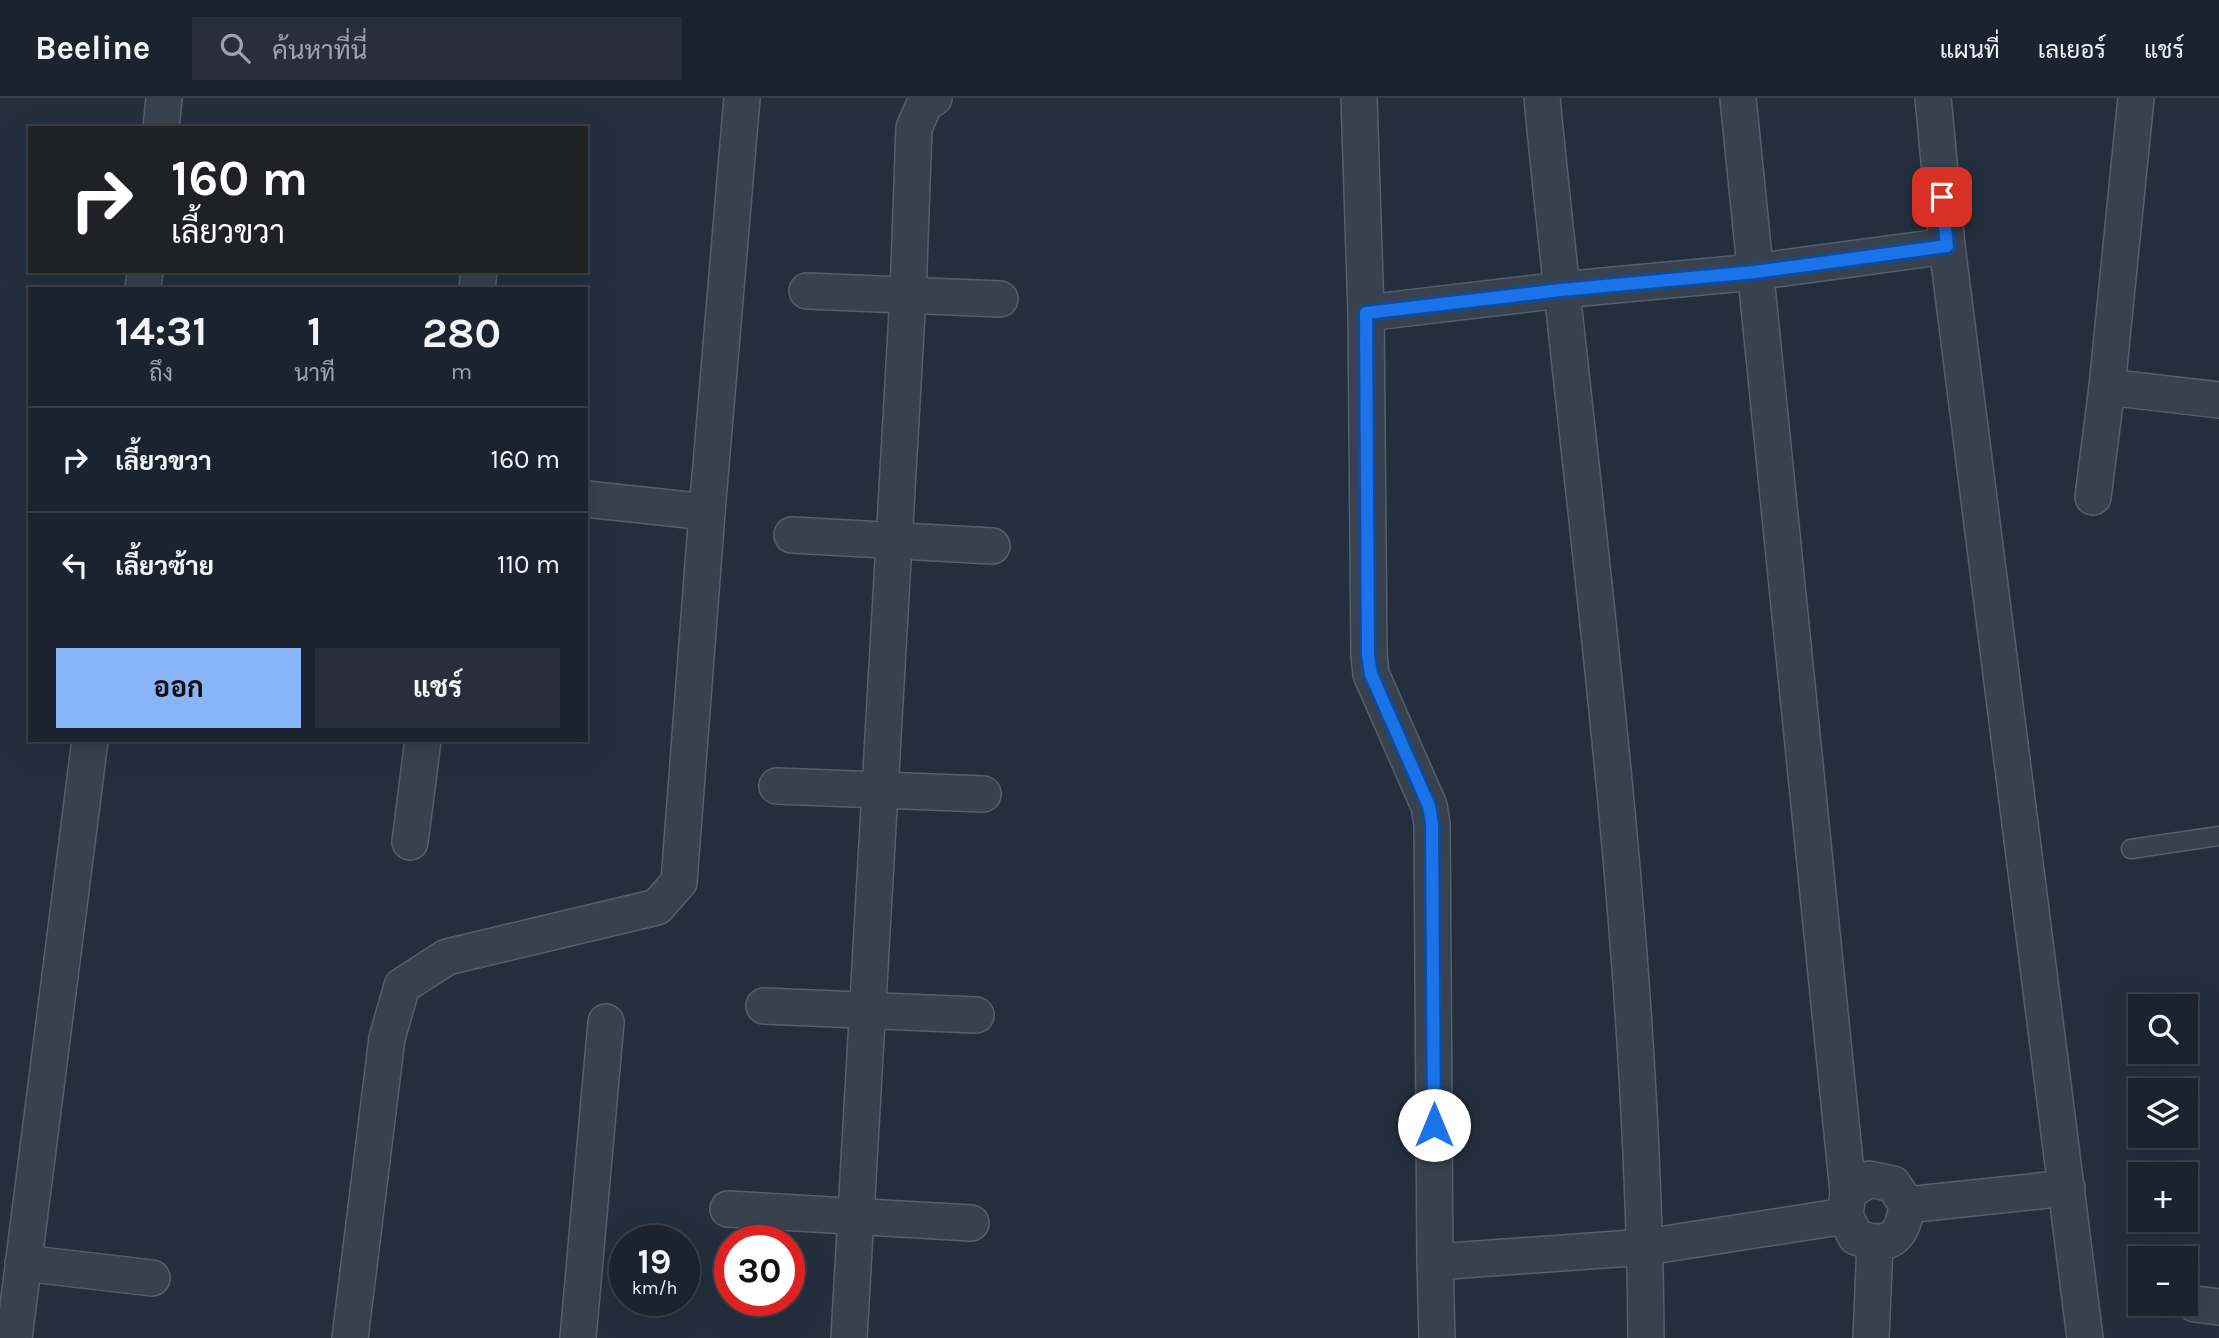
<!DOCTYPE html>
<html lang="th">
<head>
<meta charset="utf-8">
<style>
	:root { --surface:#1b232e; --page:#282f3a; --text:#f1f3f6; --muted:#a0a4aa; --line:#39404a; --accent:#8ab4f8 }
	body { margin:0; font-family:Karla,Sarabun,sans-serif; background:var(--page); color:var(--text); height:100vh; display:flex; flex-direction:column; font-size:26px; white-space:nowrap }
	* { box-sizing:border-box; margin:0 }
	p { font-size:23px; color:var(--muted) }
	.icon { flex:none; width:38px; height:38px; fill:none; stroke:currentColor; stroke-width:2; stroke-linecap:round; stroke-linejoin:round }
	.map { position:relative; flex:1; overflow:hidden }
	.drawer { position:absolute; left:28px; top:189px; width:560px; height:455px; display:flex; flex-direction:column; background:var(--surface); border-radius:0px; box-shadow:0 7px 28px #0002,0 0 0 2px var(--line) }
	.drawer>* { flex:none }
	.hud { position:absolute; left:28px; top:28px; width:560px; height:147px; border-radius:0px; box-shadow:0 7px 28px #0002,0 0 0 2px var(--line); background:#202124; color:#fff; overflow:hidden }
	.buttons { position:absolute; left:2128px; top:896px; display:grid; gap:14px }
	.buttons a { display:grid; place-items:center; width:70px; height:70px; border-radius:0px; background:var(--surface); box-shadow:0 7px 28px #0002,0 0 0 2px var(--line); font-size:35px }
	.speed { position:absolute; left:609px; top:1127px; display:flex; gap:14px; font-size:35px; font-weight:700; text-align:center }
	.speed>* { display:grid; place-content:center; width:91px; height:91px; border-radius:50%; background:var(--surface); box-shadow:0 7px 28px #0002,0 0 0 2px var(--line); line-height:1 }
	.speed small { font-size:18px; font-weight:400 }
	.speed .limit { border:10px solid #d22; background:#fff; color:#111 }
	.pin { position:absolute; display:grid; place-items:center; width:60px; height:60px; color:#fff; margin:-30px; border-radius:14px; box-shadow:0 4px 10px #0006 }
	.me { position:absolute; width:77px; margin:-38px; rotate:0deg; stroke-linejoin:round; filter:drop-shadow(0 0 5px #0008) }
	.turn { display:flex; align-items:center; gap:24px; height:147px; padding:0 28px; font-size:32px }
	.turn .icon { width:91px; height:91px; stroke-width:2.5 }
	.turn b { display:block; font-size:49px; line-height:60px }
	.eta { display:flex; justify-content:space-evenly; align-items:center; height:119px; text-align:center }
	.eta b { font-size:42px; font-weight:700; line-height:49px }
	.cta { display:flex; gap:14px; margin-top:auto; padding:14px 28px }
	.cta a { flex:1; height:80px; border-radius:0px; background:var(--accent); color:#111; font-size:28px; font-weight:700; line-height:80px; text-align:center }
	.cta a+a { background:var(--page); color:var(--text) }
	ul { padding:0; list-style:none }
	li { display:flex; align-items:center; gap:21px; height:105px; padding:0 28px; border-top:2px solid var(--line) }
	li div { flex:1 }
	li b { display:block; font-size:26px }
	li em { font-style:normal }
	header { display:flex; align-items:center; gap:42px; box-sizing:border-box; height:98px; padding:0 35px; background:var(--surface); border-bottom:2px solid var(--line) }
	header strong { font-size:33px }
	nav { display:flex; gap:38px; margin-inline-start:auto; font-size:24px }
	.search { width:490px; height:63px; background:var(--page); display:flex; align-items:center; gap:18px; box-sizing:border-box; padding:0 24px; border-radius:0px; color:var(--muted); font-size:26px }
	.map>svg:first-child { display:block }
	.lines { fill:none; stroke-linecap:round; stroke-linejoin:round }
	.lane-casing { stroke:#565f6c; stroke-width:21 }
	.street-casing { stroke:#565f6c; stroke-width:38 }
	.lane { stroke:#38414e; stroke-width:18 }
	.street { stroke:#38414e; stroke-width:35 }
	.route-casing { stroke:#114b97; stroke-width:18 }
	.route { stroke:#1a73e8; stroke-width:12 }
</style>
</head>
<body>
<header>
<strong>Beeline</strong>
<div class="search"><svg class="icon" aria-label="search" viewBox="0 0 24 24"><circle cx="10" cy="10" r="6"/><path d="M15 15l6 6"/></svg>ค้นหาที่นี่</div>
<nav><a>แผนที่</a><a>เลเยอร์</a><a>แชร์</a></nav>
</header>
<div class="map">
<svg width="2219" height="1240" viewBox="0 0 2219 1240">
	<rect width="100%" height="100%" fill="#242f3e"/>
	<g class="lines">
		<defs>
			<path id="lane" d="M2131,751L2219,738"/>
			<g id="street">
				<path d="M1359,0L1366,215L1369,557L1371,576L1429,708L1432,726L1435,1164"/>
				<path d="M1542,0C1582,413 1643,825 1646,1240"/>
				<path d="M1738,0L1848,1094"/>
				<path d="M1933,0L1947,148L2085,1240"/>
				<path d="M161,30L164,0"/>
				<path d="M143,191L145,173"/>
				<path d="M477,191L479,173"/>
				<path d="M807,193L1000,201"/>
				<path d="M1366,215L1561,192L1754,174L1947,148"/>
				<path d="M2107,289L2219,302"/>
				<path d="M2093,399L2107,289L2136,0"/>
				<path d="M586,401L707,414"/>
				<path d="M792,437L992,448"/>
				<path d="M777,688L983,696"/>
				<path d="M410,744L423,642"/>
				<path d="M764,908L976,917"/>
				<path d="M1869,1081L1893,1086L1907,1107C1902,1141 1889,1151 1856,1139L1845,1118L1848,1094Z"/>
				<path d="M1907,1107L2067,1090"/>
				<path d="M728,1111L971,1125"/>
				<path d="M23,1165L152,1180"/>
				<path d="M2195,1206L2219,1209"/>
				<path d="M14,1240L90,642"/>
				<path d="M350,1240L387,940L402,888L447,859L657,809L679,784L707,414L742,0"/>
				<path d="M578,1240L606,924"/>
				<path d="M849,1240L908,197L914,30L925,5L934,0"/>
				<path d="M1437,1240L1435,1164L1646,1149L1845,1118"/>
				<path d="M1871,1240L1875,1146"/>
			</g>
		</defs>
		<use href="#lane" class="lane-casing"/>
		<use href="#street" class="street-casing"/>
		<use href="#lane" class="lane"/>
		<use href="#street" class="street"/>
	</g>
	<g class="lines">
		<defs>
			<path id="route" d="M1434,1027L1432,726L1429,708L1371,576L1368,557L1366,215L1561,192L1755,174L1947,148L1942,99"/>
		</defs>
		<use href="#route" class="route-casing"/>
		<use href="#route" class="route"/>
	</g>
</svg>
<div class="buttons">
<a><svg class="icon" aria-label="search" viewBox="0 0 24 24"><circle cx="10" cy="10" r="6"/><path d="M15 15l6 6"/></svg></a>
<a><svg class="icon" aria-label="layers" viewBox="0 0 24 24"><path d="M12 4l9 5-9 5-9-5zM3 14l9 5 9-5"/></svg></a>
<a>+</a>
<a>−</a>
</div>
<div class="speed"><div>19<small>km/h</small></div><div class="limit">30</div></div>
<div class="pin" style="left:1942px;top:99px;background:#d93025"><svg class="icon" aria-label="arrive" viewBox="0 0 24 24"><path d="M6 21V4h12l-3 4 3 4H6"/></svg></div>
<svg class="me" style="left:1434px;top:1027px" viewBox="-20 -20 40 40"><circle r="19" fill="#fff"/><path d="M0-13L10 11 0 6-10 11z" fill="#1a73e8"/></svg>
<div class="hud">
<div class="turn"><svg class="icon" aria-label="right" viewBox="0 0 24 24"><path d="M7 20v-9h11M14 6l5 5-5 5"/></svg><div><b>160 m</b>เลี้ยวขวา</div></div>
</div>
<section class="drawer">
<div class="eta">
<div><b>14:31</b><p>ถึง</p></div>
<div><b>1</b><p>นาที</p></div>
<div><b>280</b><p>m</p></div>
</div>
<ul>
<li><svg class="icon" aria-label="right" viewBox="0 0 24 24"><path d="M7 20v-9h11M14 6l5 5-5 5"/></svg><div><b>เลี้ยวขวา</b></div><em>160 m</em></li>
<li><svg class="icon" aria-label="left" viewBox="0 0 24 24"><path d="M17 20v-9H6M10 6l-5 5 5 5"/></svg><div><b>เลี้ยวซ้าย</b></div><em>110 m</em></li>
</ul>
<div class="cta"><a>ออก</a><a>แชร์</a></div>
</section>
</div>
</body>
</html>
